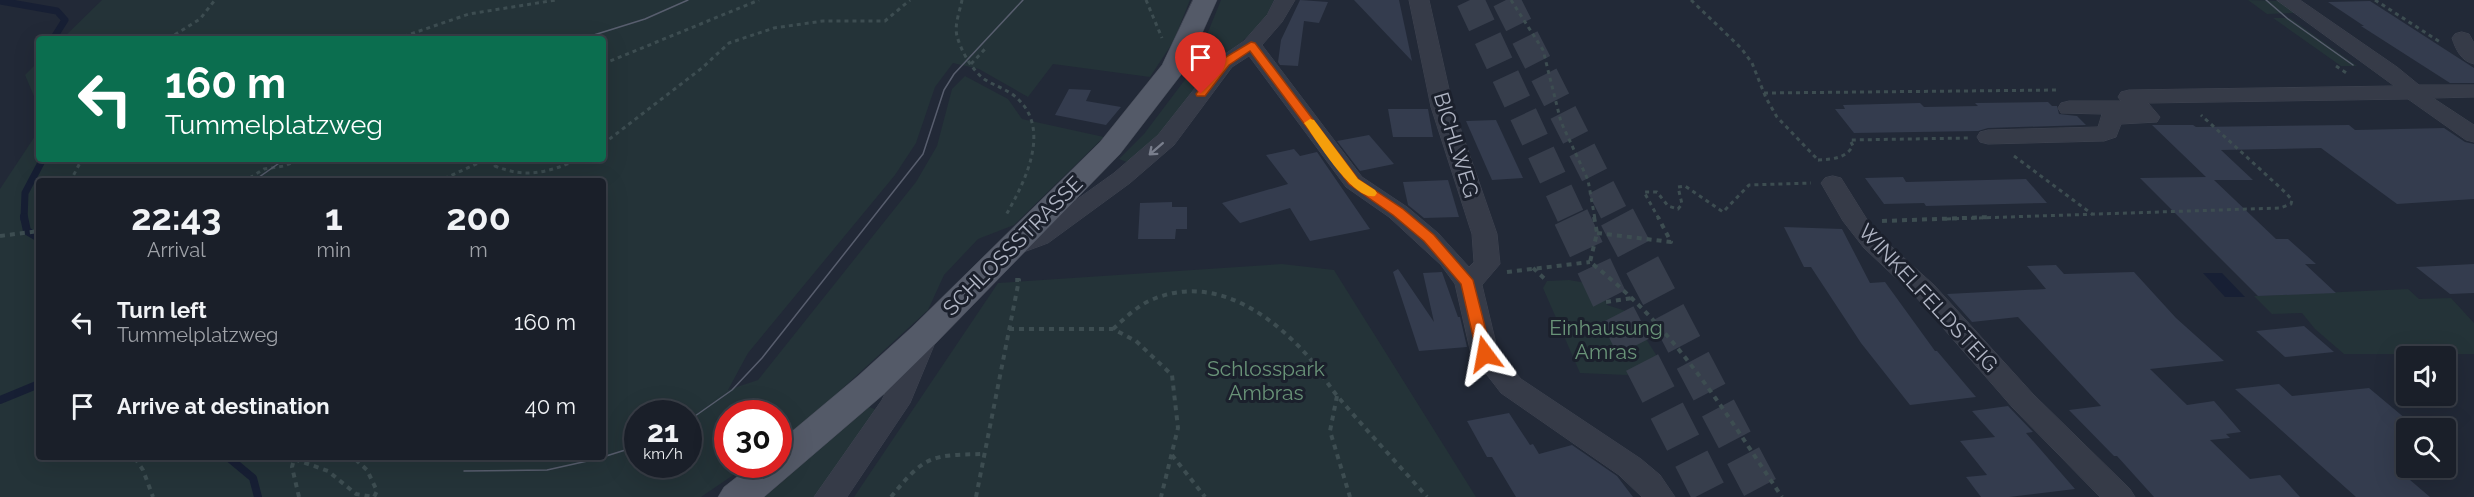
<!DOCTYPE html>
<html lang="en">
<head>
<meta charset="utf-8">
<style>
	:root { --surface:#1a1f29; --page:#272c35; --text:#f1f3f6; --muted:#9fa2a8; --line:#383d46 }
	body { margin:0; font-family:Raleway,sans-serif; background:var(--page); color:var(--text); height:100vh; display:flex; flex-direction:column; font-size:22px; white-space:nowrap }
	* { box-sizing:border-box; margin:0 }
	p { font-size:20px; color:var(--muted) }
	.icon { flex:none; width:33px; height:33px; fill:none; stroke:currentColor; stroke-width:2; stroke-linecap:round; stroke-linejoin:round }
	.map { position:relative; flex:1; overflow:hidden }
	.sheet { position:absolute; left:36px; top:178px; width:570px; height:282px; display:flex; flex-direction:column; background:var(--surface); border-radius:6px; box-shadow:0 6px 24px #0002,0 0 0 2px var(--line) }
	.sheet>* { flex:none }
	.banner { position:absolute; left:36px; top:36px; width:570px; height:126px; border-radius:6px; box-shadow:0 6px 24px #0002,0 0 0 2px var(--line); background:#0b6e4f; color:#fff; overflow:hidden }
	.controls { position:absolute; left:2396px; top:346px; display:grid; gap:12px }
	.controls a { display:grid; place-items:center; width:60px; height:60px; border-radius:6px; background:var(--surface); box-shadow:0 6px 24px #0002,0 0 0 2px var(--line); font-size:30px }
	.speed { position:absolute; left:624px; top:400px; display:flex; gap:12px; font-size:30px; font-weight:700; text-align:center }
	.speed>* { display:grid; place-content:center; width:78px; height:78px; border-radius:50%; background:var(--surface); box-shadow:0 6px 24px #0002,0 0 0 2px var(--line); line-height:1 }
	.speed small { font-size:15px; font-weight:400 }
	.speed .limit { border:9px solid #d22; background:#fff; color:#111 }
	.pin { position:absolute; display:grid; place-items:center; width:51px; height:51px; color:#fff; margin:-62px -26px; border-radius:50% 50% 50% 0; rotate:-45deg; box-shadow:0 0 6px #0007 }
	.pin .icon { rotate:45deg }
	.me { position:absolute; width:66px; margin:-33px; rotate:347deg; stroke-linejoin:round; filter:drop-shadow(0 0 4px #0008) }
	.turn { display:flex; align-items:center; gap:21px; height:126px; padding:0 30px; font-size:27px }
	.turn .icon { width:78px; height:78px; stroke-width:2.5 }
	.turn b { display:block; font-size:42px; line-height:51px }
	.eta { display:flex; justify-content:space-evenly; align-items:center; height:102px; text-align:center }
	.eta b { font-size:36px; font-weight:700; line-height:42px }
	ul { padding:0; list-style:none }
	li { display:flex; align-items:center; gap:18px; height:84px; padding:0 30px }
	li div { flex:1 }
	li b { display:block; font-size:22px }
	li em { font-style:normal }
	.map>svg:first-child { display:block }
	.green { fill:#243338; fill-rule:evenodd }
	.water { fill:#171f34 }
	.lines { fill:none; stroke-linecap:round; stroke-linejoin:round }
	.stream-far1 { stroke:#171f34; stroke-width:7 }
	.stream { stroke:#171f34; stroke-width:8 }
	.building { fill:#343c4e }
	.highway-tunnel-far1 { stroke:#373e4c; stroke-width:28; stroke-dasharray:28 14; stroke-linecap:butt }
	.highway-tunnel { stroke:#373e4c; stroke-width:36; stroke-dasharray:36 18; stroke-linecap:butt }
	.minor-casing { stroke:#3f4451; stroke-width:1 }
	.major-casing { stroke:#3f4451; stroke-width:1 }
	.path-far1 { stroke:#3d4d51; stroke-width:3; stroke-dasharray:4 4; stroke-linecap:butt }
	.path { stroke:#3d4d51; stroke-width:4; stroke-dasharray:5 5; stroke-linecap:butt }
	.minor { fill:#363b48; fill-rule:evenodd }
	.major { fill:#545a68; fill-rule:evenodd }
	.tram { stroke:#585e6e; stroke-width:1.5 }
	.oneway { stroke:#797e8c }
	.route { fill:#ea580c; stroke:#983908; stroke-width:1.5 }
	.slow { fill:#f59e0b }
	.labels { text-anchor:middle; stroke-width:6; stroke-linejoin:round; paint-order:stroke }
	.street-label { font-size:21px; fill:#b0b5c4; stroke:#1b202c }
	.park-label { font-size:21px; fill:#699378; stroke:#1b202c }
</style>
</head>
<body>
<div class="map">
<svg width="2474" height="497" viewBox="0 0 2474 497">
	<rect width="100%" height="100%" fill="#222937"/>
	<g class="green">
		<path d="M102,0H1190L1173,42L1150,77L1053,64L1028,97L979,69L953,63L935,87L916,143L895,175L748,353L728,390L758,380L916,182L937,146L952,89L965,76L1008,99L1022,119L1104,137L1014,225L978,239L944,275L928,310L796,431L779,443L778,414H728V465H748L701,497H0V189L39,130V159H603V39H62ZM39,182H603V458H39ZM638,414H688V465H638Z"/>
		<path d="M1221,0H1274L1263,23L1221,60L1162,135L1129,163L1119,159L1144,134L1193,69Z"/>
		<path d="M2248,0L2280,1L2297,13L2267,14Z"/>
		<path d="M2273,18H2290L2357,66H2341Z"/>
		<path d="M39,61V108L25,75Z"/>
		<path d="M1282,264L1334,270L1476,497H854L998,283Z"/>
		<path d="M1569,280C1592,284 1598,283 1607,305L1629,312L1667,372L1626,375L1580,373L1543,288L1547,281Z"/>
		<path d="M2408,289L2419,299L2451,298L2474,323V354H2344L2315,329L2302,313L2272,314L2254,296Z"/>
		<path d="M869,407L877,410L816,497H764Z"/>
	</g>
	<path class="water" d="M2203,273H2222L2245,297H2225Z"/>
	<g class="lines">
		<g class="stream-far1">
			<path d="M0,1L57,11L65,20L53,39"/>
			<path d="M24,219L25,193L43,159"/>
		</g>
		<g class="stream">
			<path d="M24,217L27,231L39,238"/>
			<path d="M0,400L39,384"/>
			<path d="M229,458L253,478L258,497"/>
		</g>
	</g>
	<g class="building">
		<path d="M1300,0L1328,2L1319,23L1304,21L1298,66L1280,65L1278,62L1281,40Z"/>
		<path d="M1354,0H1399L1412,61Z"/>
		<path d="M2370,1L2474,68V83H2450L2361,26H2364L2328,2Z"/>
		<path d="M1069,89L1091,90L1086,101L1121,107L1106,125L1055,115Z"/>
		<path d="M2048,102L2052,106H2057L2059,114L2077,116L2086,125L1988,128L1978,131L1854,133L1835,109H1845L1843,105L1920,103L1924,107L1978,106L1975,103Z"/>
		<path d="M1388,109H1428L1433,137H1393Z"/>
		<path d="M1496,120L1523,178L1492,180L1466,121Z"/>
		<path d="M2152,125H2193L2196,127L2349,125L2355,130L2444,128L2465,142L2474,144V199L2397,204L2321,148L2221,150L2253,180H2214L2276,239H2288L2316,264H2305L2336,293L2258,296L2140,178L2206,177Z"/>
		<path d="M1369,135L1394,164L1360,171L1337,141Z"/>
		<path d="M1294,149L1300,156L1317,152L1370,229L1310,241L1290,208L1240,223L1222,203L1288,184L1266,155Z"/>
		<path d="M1903,177L1906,182L2026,179L2047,203L1926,206L1924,203L1884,204L1865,178Z"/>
		<path d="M1448,180L1459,217L1424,218L1408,205L1403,182Z"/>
		<path d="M1172,202V207H1187V229H1176L1175,239H1138L1140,203Z"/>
		<path d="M1784,227L1842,229L1870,283L1885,282L1935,351H1937L1976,397L1910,405L1861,343L1811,267H1804Z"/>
		<path d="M2474,264V293L2450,294L2416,267Z"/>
		<path d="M2056,265L2064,274L2134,272L2176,318L2224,361L2150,369L2187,405L2214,401L2241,432L2226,434L2230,438L2210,440L2250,479L2280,475L2300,497H2154L2117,456H2114L2069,410L2101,406L2018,317L1972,322L1947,294L2046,289L2027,266Z"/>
		<path d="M1398,269L1434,322L1423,273L1442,272L1458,317H1460L1467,347L1419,351L1393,272Z"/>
		<path d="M2304,326L2334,352L2285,357L2256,331Z"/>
		<path d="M2279,384L2292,396L2369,388L2406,419V474H2403L2430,497H2356L2235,389Z"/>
		<path d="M2008,406L2033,432L2026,433L2075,489L2009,497H1981L1966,477L1987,475L1960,441L1995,437L1972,411Z"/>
		<path d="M1509,413L1530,445L1533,444L1539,454L1572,445L1617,476L1633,497H1516L1492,457H1487L1467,421Z"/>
	</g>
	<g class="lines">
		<g class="highway-tunnel-far1">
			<path d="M1470,0L1572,219"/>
			<path d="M1506,0L1617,219"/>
		</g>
		<g class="highway-tunnel">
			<path d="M1571,217L1609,298L1711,497"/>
			<path d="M1617,217L1765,497"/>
		</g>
		<defs>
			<g id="minor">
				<path d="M1275,0H1295L1282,22L1262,45L1362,177L1407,207L1438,233L1469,267L1474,262L1472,234L1431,107L1409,0H1429L1453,107L1497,234L1500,264L1482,285L1498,352L1521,379L1641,459L1660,475L1675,497H1642L1619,475L1501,393L1471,354L1455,284L1441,265L1389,217L1346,187L1249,56L1232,67L1174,145L1130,183L1048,243L1010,257L1001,254L997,249L1001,244L1030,233L1114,173L1158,135L1218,59L1244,41L1267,15Z"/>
				<path d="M2277,0H2300L2397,67L2419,85H2474V97L2433,98L2474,125V142L2466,140L2408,99L2148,103L2160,117L2157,122L2121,124L2116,137L2104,141L1988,144L1980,142L1977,137L1980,132L1988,130L2098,127L2102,114L2061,113L2058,108L2061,103L2069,101H2121L2118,97L2121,92L2129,90L2394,86Z"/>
				<path d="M2462,32L2469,34L2474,43V64C2461,61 2456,50 2452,38L2455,34Z"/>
				<path d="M1833,176L1841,178L1866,218L1882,238L1934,285L2033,394L2130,489L2135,497H2100L2013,408L1916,297L1864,248L1843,221L1821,183L1825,178Z"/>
				<path d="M923,329L933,332L937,338L910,403L847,497H814L882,400L913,332Z"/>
			</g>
			<path id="major" d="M1193,0H1217L1187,67L1120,154L936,343L884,394L764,497H718L724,487L752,465H778V443L858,376L912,327L1100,142L1162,65Z"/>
		</defs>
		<use href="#minor" class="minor-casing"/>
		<use href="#major" class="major-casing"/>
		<g class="path-far1">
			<path d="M962,0C960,11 954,25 957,36C961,51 972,70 984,79C993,85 1003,88 1012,94C1054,125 1026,180 1006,215"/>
			<path d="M1146,0L1162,38"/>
			<path d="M1511,0L1543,50L1561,122L1588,180L1595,219"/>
			<path d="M1691,0L1741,48L1752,63L1766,98L1777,117L1819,161"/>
			<path d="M2375,0L2440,42"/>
			<path d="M168,39L200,19L215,0"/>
			<path d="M396,39L469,14L556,0"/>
			<path d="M603,64L759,0"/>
			<path d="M971,64L985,49"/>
			<path d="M2336,66L2348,74"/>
			<path d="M1764,93L2060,90"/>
			<path d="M603,144L702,68L729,43L774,28L823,21H885L910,0"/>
			<path d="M2014,156L2092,214"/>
			<path d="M500,159L495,166C526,179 550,172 579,159"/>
			<path d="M1818,160C1832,159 1845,159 1853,146L1850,140L1968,138"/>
			<path d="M70,182L82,159"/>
			<path d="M243,182L264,169L284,166L302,159"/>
			<path d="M437,182L487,159"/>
			<path d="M1659,219L1644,192H1657L1668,206L1678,209L1682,204L1678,187L1685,186L1723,212L1749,185L1811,183"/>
			<path d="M1947,219L2280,208L2291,204L2292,200L2286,193L2201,115"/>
		</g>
		<g class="path">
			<path d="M1594,217L1597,233L1590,262C1677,330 1722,408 1782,497"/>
			<path d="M1882,221L1992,217"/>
			<path d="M1597,233L1671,242L1658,217"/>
			<path d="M0,236L39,231"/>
			<path d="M1533,268L1547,281"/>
			<path d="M1507,272L1590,262"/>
			<path d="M1606,302L1633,298"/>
			<path d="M1009,329H1113L1136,341L1172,375L1178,428L1161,497"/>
			<path d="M1113,329C1124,319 1136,307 1149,301C1209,273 1266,310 1306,354C1318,367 1327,384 1339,398C1367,431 1398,464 1427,497"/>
			<path d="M1337,396L1330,431L1350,497"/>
			<path d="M1172,455L1205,497"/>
			<path d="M135,458L143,470L153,497"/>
			<path d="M299,497L292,467L294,459L328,471L356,494L374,497L377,491L367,470L354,458"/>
			<path d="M891,497C925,455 931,455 984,454"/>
			<path d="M976,497L1019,280H1015"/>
		</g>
		<use href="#minor" class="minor"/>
		<use href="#major" class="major"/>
		<g class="tram">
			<path d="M2266,0L2288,19L2353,65"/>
			<path d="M581,39L645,19L688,0"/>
			<path d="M252,182L285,159"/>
			<path d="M688,421L732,390L762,358L923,154L944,90L954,74L1023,0"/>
			<path d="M603,457L638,446"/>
			<path d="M395,458L401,460"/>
			<path d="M464,471L547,470L601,458"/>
		</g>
	</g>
	<defs><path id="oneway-shaft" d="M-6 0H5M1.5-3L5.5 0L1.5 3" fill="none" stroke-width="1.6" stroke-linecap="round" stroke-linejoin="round" transform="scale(1.5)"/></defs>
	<use class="oneway" href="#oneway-shaft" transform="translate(1156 149) rotate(139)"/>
	<path class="route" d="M1251,42L1255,43L1358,179L1403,209L1434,235L1473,280L1492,354L1490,358L1485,359L1477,354L1461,284L1424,241L1393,215L1349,184L1250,51L1229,65L1205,96H1197L1196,94L1221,60Z"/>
	<path class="slow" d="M1310,119L1314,120L1358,179L1375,190L1377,193L1375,196C1353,201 1316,139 1304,123Z"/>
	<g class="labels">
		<g class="street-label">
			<text transform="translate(1456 145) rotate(73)" y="7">BICHLWEG</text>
			<text transform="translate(1013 246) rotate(-45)" y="7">SCHLOSSSTRASSE</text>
			<text transform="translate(1928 298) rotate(47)" y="7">WINKELFELDSTEIG</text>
		</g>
		<g class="park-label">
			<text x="1606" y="335">Einhausung<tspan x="1606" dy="24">Amras</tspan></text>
			<text x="1266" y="376">Schlosspark<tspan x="1266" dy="24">Ambras</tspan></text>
		</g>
	</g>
</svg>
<div class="controls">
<a><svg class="icon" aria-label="sound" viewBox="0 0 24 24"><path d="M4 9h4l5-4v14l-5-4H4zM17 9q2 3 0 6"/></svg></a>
<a><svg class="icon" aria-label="search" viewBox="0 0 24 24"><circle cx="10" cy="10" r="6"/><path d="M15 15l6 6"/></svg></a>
</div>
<div class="speed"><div>21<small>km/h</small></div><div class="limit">30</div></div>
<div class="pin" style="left:1201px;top:94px;background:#d93025"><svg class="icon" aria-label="arrive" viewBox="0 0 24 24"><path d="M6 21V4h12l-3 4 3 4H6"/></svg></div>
<svg class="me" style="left:1485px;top:354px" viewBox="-20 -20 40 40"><path d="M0-17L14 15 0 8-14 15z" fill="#ea580c" stroke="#fff" stroke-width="4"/></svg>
<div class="banner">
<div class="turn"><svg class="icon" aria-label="left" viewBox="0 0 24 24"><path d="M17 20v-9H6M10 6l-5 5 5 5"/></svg><div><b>160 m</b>Tummelplatzweg</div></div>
</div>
<section class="sheet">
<div class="eta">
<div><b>22:43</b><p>Arrival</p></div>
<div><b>1</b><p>min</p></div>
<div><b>200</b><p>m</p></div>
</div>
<ul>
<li><svg class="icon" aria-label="left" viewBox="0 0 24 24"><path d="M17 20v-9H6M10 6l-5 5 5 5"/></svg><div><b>Turn left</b><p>Tummelplatzweg</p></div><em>160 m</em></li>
<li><svg class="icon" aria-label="arrive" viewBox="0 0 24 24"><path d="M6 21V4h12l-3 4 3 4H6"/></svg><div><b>Arrive at destination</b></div><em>40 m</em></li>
</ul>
</section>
</div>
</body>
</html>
